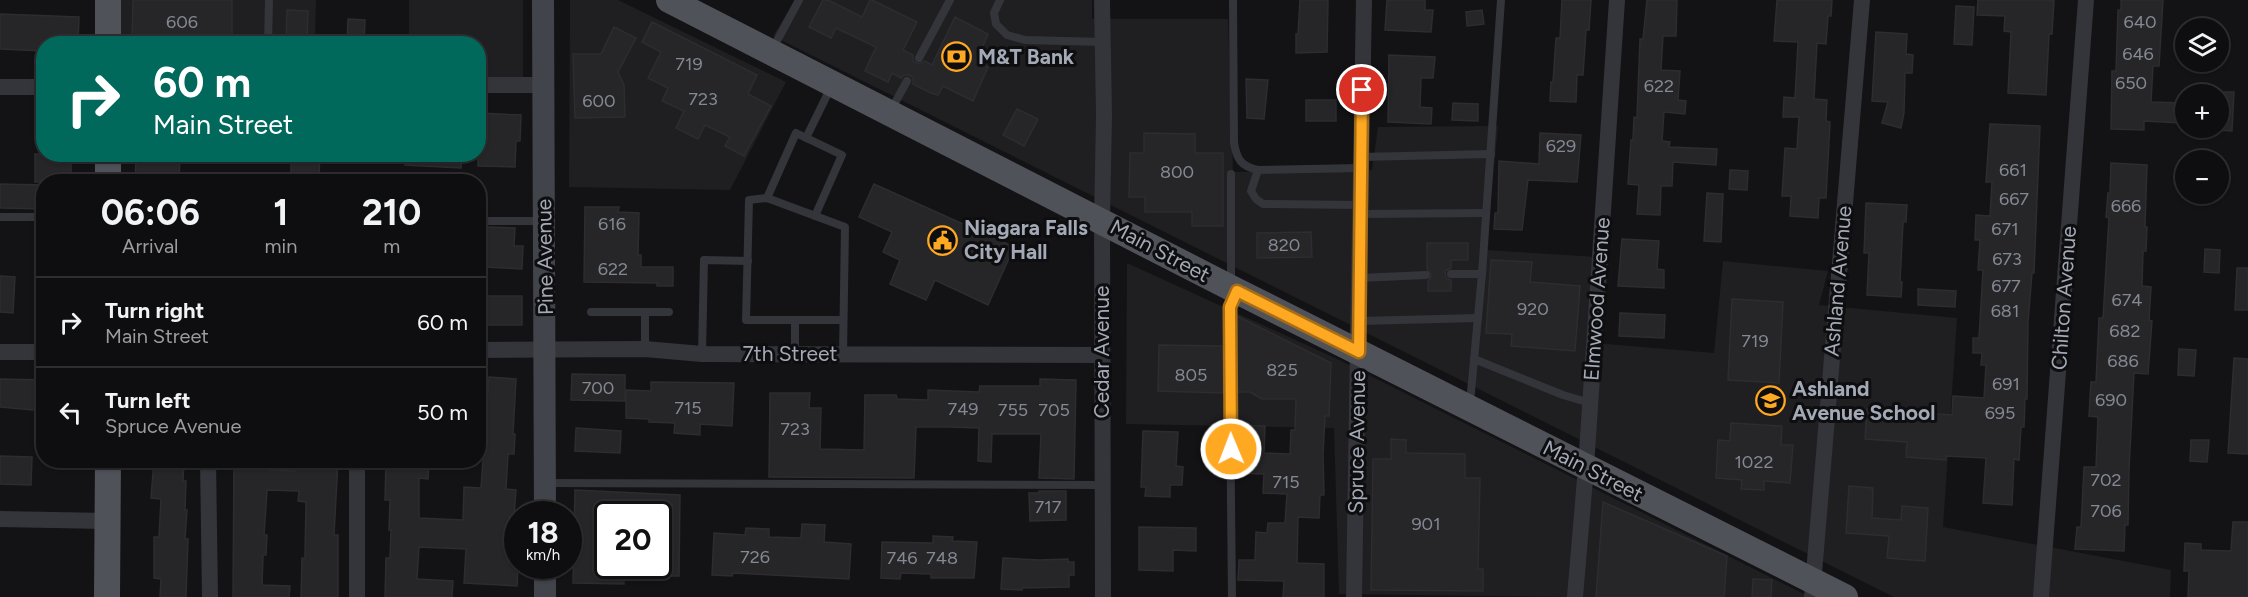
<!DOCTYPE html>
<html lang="en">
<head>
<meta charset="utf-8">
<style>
	:root { --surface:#0e0e10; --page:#1c1c1e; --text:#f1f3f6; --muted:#9b9c9f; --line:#2e2e30 }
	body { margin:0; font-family:Figtree,sans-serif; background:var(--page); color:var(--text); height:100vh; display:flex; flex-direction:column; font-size:22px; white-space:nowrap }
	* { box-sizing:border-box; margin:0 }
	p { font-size:20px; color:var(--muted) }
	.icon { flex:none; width:33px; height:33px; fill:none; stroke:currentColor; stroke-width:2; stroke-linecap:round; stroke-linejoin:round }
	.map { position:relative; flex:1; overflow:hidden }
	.panel { position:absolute; left:36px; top:174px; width:450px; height:294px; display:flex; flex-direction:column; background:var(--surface); border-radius:24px; box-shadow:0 2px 4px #0004,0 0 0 2px var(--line) }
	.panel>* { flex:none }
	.banner { position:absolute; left:36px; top:36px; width:450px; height:126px; border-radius:24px; box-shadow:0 2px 4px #0004,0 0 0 2px var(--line); background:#00695c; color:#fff; overflow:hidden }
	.tools { position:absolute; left:2175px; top:18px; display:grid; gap:12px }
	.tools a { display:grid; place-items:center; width:54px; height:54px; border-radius:50%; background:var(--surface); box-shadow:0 2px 4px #0004,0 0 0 2px var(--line); font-size:30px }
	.speed { position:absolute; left:504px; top:501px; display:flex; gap:12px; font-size:30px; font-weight:700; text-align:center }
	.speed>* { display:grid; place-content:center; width:78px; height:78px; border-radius:50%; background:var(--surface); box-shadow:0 2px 4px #0004,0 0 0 2px var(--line); line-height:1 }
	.speed small { font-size:15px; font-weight:400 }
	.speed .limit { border:3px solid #111; border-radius:9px; background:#fff; color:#111 }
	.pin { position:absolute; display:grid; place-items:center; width:51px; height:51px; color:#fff; margin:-26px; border:3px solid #fff; border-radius:50%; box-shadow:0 2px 6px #0007 }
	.me { position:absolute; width:66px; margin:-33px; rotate:359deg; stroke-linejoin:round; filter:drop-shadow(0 0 4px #0008) }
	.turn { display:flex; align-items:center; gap:21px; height:126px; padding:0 18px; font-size:27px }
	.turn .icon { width:78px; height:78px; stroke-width:2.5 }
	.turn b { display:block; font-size:42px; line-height:51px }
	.eta { display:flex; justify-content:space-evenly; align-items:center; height:102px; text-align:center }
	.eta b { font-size:36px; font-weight:700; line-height:42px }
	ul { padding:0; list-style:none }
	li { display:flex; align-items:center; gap:18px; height:90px; padding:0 18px; border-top:2px solid var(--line) }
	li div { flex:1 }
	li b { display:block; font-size:22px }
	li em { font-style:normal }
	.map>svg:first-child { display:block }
	.built { fill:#1f1f22 }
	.building { fill:#262629; stroke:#2d2d31; stroke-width:1.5 }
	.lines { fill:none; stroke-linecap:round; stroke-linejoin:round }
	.lane { stroke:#34353a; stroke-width:8 }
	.street { stroke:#34353a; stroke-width:16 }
	.secondary { stroke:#41444a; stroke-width:22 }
	.primary { stroke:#4f5259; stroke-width:26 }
	.route-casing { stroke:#a66d15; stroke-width:15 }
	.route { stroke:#ffa821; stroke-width:10 }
	.labels { text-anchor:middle; stroke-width:6; stroke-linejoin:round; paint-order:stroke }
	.number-label { font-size:18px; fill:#838892 }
	.poi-label { font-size:21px; font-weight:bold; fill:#a3aab6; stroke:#0e0e10; text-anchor:start }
	.street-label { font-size:21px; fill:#a3aab6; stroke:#0e0e10 }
</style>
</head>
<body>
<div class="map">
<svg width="2248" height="597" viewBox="0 0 2248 597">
	<rect width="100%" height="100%" fill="#131315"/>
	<g class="built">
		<path d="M121,0H316L315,43L121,44Z"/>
		<path d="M409,0H523V81H479L478,44H409Z"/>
		<path d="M570,0H618L786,82L730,190L569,187Z"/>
		<path d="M795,0H1092V19H1228L1233,172L1372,170L1378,127L1498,126L1486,250L1598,257L1594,343L1714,353L1723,261L1828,271L1819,305L1957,318L1943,527L2171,570L2170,597H1894L773,36Z"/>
		<path d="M1127,263L1337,359L1804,594V597H1561L1339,594L1334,428L1126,424Z"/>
	</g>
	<g class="building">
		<path d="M133,0H232V44H132Z"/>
		<path d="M823,0H828L862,17L870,0H872L917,22L903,50L913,55V61L919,64L925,61L932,65L955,17L988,34L976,62L988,67L973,101L943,86L938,95L931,93L913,84V78L910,75H904L901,78L892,73L888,82L865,71L876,47L836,28L831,38L809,27Z"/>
		<path d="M1300,0H1328L1327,52L1296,53V34H1298Z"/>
		<path d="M1387,0H1425V10H1433L1431,32L1385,30Z"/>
		<path d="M1562,0H1591L1589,30H1586L1583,75H1577L1576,102L1550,101L1551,82H1553L1556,38H1560Z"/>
		<path d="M1647,0H1677L1676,36H1663L1661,70L1680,71L1678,100L1686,101L1685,114L1664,112L1662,141L1670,142L1669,147L1717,149L1716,165L1673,162L1672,186H1661L1660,215L1637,214L1639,185L1628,184L1631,140H1633L1634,117L1637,118L1640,39H1643Z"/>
		<path d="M1777,0H1832L1831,16H1828L1826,44L1817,43L1814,99L1827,100L1826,121L1830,122L1826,198H1819L1818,218L1790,216L1791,196H1782L1785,148L1797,149L1799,117H1783L1784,97L1795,98L1798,42L1774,41Z"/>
		<path d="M1978,0H2054L2052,34H2049L2046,95L2008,93L2011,32L2004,31L2005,16L1977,15Z"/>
		<path d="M2121,0H2163L2159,66H2153L2151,102L2182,103L2181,123L2144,121V130L2111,129L2112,71H2116L2118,10H2121Z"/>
		<path d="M1956,6L1974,7L1972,45L1954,44Z"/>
		<path d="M287,10L308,11L307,44H286Z"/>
		<path d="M1482,10L1484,24L1467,26L1466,12Z"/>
		<path d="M0,14L79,17L78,44H44V51L0,49Z"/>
		<path d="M348,19L365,20L364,44H347Z"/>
		<path d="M652,22L757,75L748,94L771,106L744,156L725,146L730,137L705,125L698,139L676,128L684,111L662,101L668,88L648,78L661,52L642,42Z"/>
		<path d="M614,27L636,38L618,72L624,85L625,117L575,118L573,54H601Z"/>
		<path d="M1876,32L1907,34L1906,54L1913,55L1912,73H1905L1904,113L1901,128L1882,123L1888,102L1872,101Z"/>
		<path d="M1389,55L1435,57L1433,78H1421L1420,107L1432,108L1431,124L1388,122Z"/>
		<path d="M1246,79L1268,80L1264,119L1247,118Z"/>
		<path d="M2218,92H2234L2232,131L2218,130Z"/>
		<rect x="1306" y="100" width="30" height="21"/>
		<path d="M1453,103L1478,104V121L1452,120Z"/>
		<path d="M1017,109L1038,119L1024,146L1003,135Z"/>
		<path d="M478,113L521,115L520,141H516L515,167L478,166Z"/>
		<path d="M1990,124L2040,126L2034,273H2032L2028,322L2027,399H2025L2024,427H2021L2019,460L2014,459L2012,505L1983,503L1986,458L1946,456V460L1906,457L1907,442L1865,439L1867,409L1952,415L1953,396L1984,398L1986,365H1981L1982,353H1973V338H1979L1983,270H1978L1980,240H1975L1976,215L1990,216L1992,182H1986Z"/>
		<path d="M1144,133L1195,134V153H1223V226H1192V212H1145V197H1129L1130,153H1144Z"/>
		<path d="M1540,133L1581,135L1577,182L1528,180L1522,230L1494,229L1495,213H1498L1499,161L1539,164Z"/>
		<rect x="35" y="154" width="36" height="28"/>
		<path d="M139,154H180L179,182H135L136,161H139Z"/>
		<path d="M291,154H320L319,176L291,175Z"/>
		<path d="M405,154H462L461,168L405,165Z"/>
		<path d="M2111,163L2147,165L2145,227H2147L2146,251H2143L2142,286L2151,287L2149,320L2152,321L2148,374L2134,373L2129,469L2128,525H2125L2124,551L2075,549L2077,527H2081L2084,467H2096L2098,417L2089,416L2091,382H2096L2099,318H2103L2109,218L2106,217L2108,193H2110Z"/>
		<path d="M1730,170L1748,171L1747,190L1729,189Z"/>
		<path d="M0,184L44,185V209L0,208Z"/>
		<path d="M874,184L1014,247L988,305L935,280L926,300L890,284L900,260L883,252L892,232L859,217Z"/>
		<path d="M1707,193L1723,194L1721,242L1704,241Z"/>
		<path d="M1866,203L1907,205L1906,222H1903L1900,282H1902L1901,297L1867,295L1869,253H1864Z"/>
		<path d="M585,207H619L618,212L639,213L638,255H641V267H673V286H657V283L584,282Z"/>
		<path d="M487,227L515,228L514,246H523L522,269L485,267Z"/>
		<path d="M1311,232L1312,257L1257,258V233Z"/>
		<path d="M1622,239L1659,241L1657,269L1664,270V288L1618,286Z"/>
		<path d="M1427,243H1468V260H1451V268L1445,271L1446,278L1451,280V291H1428V281L1432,275L1427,269Z"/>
		<path d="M2205,249L2220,250L2219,273L2204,272Z"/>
		<path d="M1491,260L1532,262L1530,282L1580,286L1575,351L1511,346L1512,334L1486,333Z"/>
		<path d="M2237,268H2248V310H2235Z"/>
		<path d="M0,276L15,277L13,313L0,312Z"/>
		<path d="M1918,289L1956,291L1955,307L1918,305Z"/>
		<rect x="478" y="296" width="44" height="29"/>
		<path d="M1732,299L1783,302L1779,383L1728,380Z"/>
		<path d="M1620,313L1665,315L1664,338L1619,336Z"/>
		<path d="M1235,315L1331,363L1329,416H1325L1323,455L1324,495H1320L1319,518L1298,517L1297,563L1324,564V597H1283L1284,581L1238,580L1239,560H1255L1256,532L1267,533L1268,523H1285L1287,494L1263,493L1264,474L1238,473L1237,425L1265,426L1264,453L1290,454L1291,430H1295L1296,399H1262L1250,392H1236Z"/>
		<path d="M1159,345L1223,346V393L1158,391Z"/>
		<path d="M2179,349L2196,350L2194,376L2178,375Z"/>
		<path d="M2234,358L2248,359V454L2228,453Z"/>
		<path d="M572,374L625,375V401L571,400Z"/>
		<path d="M489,377L516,379L513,434H515L514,454H508L506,489L516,490L514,516H509L508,562L518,563L517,586L464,583L466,549L419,547L417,579L453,581L452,597H385L386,558H390L391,530H389L390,500H385L386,460H429L428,479L419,478V518L463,520L464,487L481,488Z"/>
		<path d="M0,379L44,380V411L0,407Z"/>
		<path d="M1040,379L1076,380L1074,479L1039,478L1041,434H992L991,462L978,461L979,428L949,427H916L914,478L769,477L770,393H810L809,408H821L820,449L864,450L865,395H896L897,399L928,400V390L979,392L980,386H1040Z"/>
		<path d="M651,382L734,383L732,426L700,424V435L674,433L675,423L649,422V419L626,418V390L651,391Z"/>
		<path d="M1731,423L1782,426L1781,445H1793L1790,483L1764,481V490L1741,489L1742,480L1716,478L1718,440L1730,441Z"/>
		<path d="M576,428L621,431L620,453L575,451Z"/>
		<path d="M1143,431L1178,432L1176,466L1183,467L1182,485H1170V497L1145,496L1146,487H1141Z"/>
		<path d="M1391,439L1406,440V453L1465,454V478H1480L1478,569H1483V591L1371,590L1373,459H1391Z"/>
		<path d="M2191,440H2209L2207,462L2190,461Z"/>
		<path d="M0,456L32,457L31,485L0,484Z"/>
		<path d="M154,460H184L183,481H186L185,510H187L185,539H188L186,597H160L161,579L154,578V537H159L161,499L151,498Z"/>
		<path d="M234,460H269V470L296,471L297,460H338L334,535H338V597H301L302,558H305L306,502L298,501L299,491L267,490L264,535H267L266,555H263L262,585L290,586L289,597H233Z"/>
		<path d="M1849,486L1873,488L1872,518L1901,520L1902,506L1928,508L1925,561L1887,558L1889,536L1846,533Z"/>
		<path d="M575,490L680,495L679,576H658V511L606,510L605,551H608V566H624V584L573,583Z"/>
		<path d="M1039,491H1066V520L1030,521L1029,493H1039Z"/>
		<path d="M1603,502L1727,556L1724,597H1596Z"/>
		<path d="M2233,522H2248V597H2188L2189,571H2184L2185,543L2201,544V550L2231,551Z"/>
		<path d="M802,524L825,525L824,542L851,544L849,579L733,573L732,576L712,575L714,533L745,535L746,528L769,529V537L801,538Z"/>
		<path d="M1139,527L1196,528V551L1173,550V571L1139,570Z"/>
		<path d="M933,536L953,537L952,541L977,542L974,578H931V574L901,573L900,579L881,578L882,542L933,543Z"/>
		<path d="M1003,558L1039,560L1068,559V562H1074V575H1069V587L1022,588V590L1001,589Z"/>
		<path d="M1753,579L1772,580L1771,597H1752Z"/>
	</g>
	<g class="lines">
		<g class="lane">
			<path d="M1000,0L994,13L996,24L1007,35L1025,40L1103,42"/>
			<path d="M1233,0L1234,143C1237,160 1241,166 1258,170L1360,168"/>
			<path d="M268,44L269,0"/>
			<path d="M772,50L799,0"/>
			<path d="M919,58L950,0"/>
			<path d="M891,110L907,81"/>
			<path d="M806,138L831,87"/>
			<path d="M1360,157L1491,154"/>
			<path d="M1258,170L1251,191L1256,199L1263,204L1360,205"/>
			<path d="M1231,174V285"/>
			<path d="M767,198L796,133L842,155L815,216"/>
			<path d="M1360,214L1486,213"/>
			<path d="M0,217H44"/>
			<path d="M478,221H544"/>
			<path d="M1451,274H1482"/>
			<path d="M1360,278L1426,275"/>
			<path d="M591,312H645"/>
			<path d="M1360,321L1478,318"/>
			<path d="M645,349V312H669"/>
			<path d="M702,354L704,260L748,261"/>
			<path d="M795,354V320"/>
			<path d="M843,354L845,227L767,198L749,200L746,320H843"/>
			<path d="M1474,359L1563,395L1590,403"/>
			<path d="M1470,403L1482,274L1501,0"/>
			<path d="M545,483L1103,485"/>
			<path d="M1232,597L1229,307L1236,293"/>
		</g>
		<g class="street">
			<path d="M1102,0L1104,115L1102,221L1103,597"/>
			<path d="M478,85H543"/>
			<path d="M0,87H44"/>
			<path d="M478,350L645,349L702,354L1102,355"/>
			<path d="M0,352H44"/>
			<path d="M208,460L210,597"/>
			<path d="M357,460V597"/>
			<path d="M0,519L107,521"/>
			<path d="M1354,597C1358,398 1359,199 1364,0"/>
			<path d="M1575,597L1586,467L1617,0"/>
			<path d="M1812,597L1862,0"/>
			<path d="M2041,597L2086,0"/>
		</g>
		<g class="secondary">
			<path d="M543,0L545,514"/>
			<path d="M545,597V566"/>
		</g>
		<g class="primary">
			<path d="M669,0L1231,288L1845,597"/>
			<path d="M108,44V0"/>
			<path d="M108,182V154"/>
			<path d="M107,597L108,460"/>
		</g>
	</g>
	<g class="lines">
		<defs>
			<path id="route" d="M1231,449L1230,307L1237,291L1359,352L1362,90"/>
		</defs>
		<use href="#route" class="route-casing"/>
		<use href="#route" class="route"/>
	</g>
	<defs>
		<symbol id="bank-ring" viewBox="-11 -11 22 22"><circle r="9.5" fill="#0e0e10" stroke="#ffa821" stroke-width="1.5"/><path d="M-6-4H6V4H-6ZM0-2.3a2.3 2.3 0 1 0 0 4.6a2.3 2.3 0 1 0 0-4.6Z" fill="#ffa821"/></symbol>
		<symbol id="civic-ring" viewBox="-11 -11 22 22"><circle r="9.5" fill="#0e0e10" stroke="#ffa821" stroke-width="1.5"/><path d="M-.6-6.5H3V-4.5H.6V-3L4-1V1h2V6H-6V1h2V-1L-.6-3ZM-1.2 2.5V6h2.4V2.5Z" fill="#ffa821"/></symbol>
		<symbol id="school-ring" viewBox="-11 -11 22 22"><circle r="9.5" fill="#0e0e10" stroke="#ffa821" stroke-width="1.5"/><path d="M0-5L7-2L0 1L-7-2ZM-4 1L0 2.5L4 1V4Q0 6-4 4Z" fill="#ffa821"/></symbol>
	</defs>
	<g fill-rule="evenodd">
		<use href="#bank-ring" x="940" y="40" width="33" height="33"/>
		<use href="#civic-ring" x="926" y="224" width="33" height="33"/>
		<use href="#school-ring" x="1754" y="384" width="33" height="33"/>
	</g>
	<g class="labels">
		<g class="number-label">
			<text x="182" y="28">606</text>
			<text x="2140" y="28">640</text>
			<text x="2138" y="60">646</text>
			<text x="689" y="70">719</text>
			<text x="2131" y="89">650</text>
			<text x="1659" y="92">622</text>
			<text x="703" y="105">723</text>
			<text x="599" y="107">600</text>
			<text x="1561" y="152">629</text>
			<text x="2013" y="176">661</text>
			<text x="1177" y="178">800</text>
			<text x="2014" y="205">667</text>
			<text x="2126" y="212">666</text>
			<text x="612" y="230">616</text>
			<text x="2005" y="235">671</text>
			<text x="1284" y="251">820</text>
			<text x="2007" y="265">673</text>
			<text x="613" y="275">622</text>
			<text x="2006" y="292">677</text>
			<text x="2127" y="306">674</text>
			<text x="1533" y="315">920</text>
			<text x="2005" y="317">681</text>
			<text x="2125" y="337">682</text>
			<text x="1755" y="347">719</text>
			<text x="2123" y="367">686</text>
			<text x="1282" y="376">825</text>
			<text x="1191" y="381">805</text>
			<text x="2006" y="390">691</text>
			<text x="598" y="394">700</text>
			<text x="2111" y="406">690</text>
			<text x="688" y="414">715</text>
			<text x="963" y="415">749</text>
			<text x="1013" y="416">755</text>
			<text x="1054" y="416">705</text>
			<text x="2000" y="419">695</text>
			<text x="795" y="435">723</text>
			<text x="1754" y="468">1022</text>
			<text x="2106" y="486">702</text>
			<text x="1286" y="488">715</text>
			<text x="1048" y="513">717</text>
			<text x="2106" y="517">706</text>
			<text x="1426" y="530">901</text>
			<text x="755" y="563">726</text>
			<text x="902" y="564">746</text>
			<text x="942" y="564">748</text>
		</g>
		<g class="poi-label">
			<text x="978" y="64">M&amp;T Bank</text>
			<text x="964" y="235">Niagara Falls<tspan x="964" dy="24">City Hall</tspan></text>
			<text x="1792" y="396">Ashland<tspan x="1792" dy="24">Avenue School</tspan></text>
		</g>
		<g class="street-label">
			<text transform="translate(1160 251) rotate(28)" y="7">Main Street</text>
			<text transform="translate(545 257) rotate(-91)" y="7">Pine Avenue</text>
			<text transform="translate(1838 281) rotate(-85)" y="7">Ashland Avenue</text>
			<text transform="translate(2064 298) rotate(-86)" y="7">Chilton Avenue</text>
			<text transform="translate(1597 299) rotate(-86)" y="7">Elmwood Avenue</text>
			<text transform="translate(1102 352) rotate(-90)" y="7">Cedar Avenue</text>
			<text x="790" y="361">7th Street</text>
			<text transform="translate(1357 442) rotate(-89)" y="7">Spruce Avenue</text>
			<text transform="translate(1593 471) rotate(27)" y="7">Main Street</text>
		</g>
	</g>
</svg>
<div class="tools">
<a><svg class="icon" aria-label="layers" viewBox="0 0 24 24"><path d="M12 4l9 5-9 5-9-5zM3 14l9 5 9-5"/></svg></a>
<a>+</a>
<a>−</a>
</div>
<div class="speed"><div>18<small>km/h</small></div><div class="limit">20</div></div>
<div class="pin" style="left:1362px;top:90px;background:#d93025"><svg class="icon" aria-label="arrive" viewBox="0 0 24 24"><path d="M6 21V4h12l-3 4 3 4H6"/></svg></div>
<svg class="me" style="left:1231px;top:449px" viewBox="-20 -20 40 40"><circle r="17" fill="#ffa821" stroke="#fff" stroke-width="3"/><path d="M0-11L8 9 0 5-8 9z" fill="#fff"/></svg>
<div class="banner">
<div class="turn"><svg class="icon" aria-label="right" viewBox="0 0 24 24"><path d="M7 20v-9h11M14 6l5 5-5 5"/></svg><div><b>60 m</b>Main Street</div></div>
</div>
<section class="panel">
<div class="eta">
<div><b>06:06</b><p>Arrival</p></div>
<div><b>1</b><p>min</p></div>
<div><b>210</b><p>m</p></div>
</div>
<ul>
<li><svg class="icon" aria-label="right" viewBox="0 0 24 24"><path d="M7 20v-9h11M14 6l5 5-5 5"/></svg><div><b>Turn right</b><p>Main Street</p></div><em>60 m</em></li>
<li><svg class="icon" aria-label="left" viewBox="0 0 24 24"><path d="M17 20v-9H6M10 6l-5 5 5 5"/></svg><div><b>Turn left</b><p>Spruce Avenue</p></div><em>50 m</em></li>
</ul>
</section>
</div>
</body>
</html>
